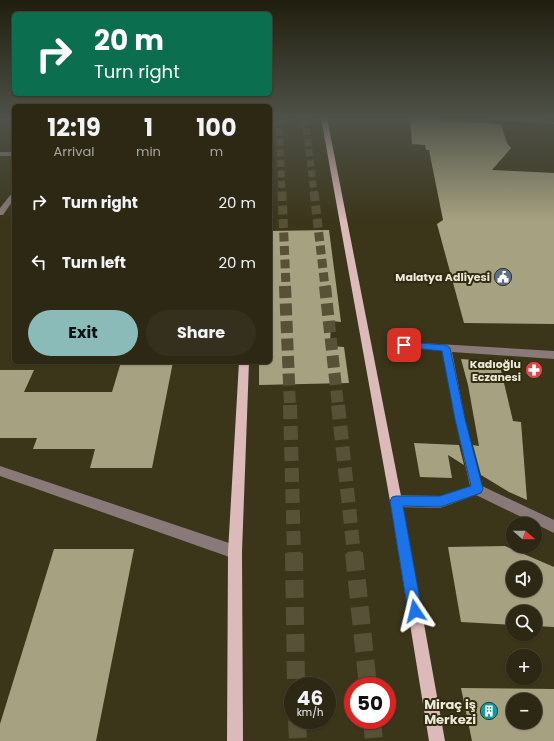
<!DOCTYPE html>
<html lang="en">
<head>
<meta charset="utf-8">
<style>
	:root { --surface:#2c2814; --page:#34301d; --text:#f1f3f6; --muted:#a6a6a0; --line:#484434; --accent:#8bbbb9 }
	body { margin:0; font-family:Poppins,sans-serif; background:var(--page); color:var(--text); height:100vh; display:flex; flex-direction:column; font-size:15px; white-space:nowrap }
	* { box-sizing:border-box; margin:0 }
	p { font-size:13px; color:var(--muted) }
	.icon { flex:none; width:22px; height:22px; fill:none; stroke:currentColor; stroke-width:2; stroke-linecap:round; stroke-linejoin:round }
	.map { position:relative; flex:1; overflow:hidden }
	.details { position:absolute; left:12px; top:104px; width:260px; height:260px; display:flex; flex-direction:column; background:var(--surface); border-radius:6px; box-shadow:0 1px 3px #0004,0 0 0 1px var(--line) }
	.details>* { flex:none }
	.banner { position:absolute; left:12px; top:12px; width:260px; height:84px; border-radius:6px; box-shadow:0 1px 3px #0004,0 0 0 1px var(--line); background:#0b6e4f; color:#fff; overflow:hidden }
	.needle { width:26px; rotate:110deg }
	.buttons { position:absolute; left:506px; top:517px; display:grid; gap:8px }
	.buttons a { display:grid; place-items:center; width:36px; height:36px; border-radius:50%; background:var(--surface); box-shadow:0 1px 3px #0004,0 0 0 1px var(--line); font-size:20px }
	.speed { position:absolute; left:284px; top:677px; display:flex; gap:8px; font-size:20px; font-weight:700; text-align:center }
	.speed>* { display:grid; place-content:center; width:52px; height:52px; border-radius:50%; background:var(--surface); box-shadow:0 1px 3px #0004,0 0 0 1px var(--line); line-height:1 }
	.speed small { font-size:10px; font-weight:400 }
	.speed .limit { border:6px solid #d22; background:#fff; color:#111 }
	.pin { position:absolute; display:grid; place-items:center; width:34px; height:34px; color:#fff; margin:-17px; border-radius:8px; box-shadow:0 2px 6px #0006 }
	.me { position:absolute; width:44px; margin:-22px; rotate:350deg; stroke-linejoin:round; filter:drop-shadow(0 0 3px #0008) }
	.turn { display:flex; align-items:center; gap:14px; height:84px; padding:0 16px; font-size:18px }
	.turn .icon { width:52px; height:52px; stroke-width:2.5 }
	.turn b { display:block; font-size:28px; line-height:34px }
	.eta { display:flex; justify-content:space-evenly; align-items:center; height:68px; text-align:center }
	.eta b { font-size:24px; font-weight:700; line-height:28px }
	.button { display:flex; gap:8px; margin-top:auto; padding:8px 16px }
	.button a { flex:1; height:46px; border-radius:24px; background:var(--accent); color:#111; font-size:16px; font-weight:700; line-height:46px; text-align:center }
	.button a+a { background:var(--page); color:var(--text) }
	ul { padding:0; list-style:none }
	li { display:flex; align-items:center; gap:12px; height:60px; padding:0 16px }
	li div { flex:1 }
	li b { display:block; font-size:15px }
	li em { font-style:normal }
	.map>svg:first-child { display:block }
	.building { fill:#a6a180; fill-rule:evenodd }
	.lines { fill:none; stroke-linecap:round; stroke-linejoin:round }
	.highway-tunnel-far4 { stroke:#565137; stroke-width:7; stroke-dasharray:7 3.5; stroke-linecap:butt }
	.highway-tunnel-far3 { stroke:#565137; stroke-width:9; stroke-dasharray:9 4.5; stroke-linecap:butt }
	.highway-tunnel-far2 { stroke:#565137; stroke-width:12; stroke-dasharray:12 5.5; stroke-linecap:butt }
	.highway-tunnel-far1 { stroke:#565137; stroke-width:14; stroke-dasharray:14 7; stroke-linecap:butt }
	.highway-tunnel { stroke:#565137; stroke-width:18; stroke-dasharray:18 9; stroke-linecap:butt }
	.minor { fill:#897978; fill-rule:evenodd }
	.major { fill:#dbbab9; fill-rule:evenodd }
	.route { fill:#1a73e8; stroke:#114b97 }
	.labels { text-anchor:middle; stroke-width:4; stroke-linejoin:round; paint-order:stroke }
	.poi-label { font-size:11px; font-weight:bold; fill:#ecead9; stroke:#312c10; text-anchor:end }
	.near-poi-label { font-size:13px; font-weight:bold; fill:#ecead9; stroke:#312c10; text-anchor:end }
</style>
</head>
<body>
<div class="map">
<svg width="554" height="741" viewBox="0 0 554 741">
	<rect width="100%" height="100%" fill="#3b361a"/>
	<g class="building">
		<path d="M410,118H440V121L492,123L501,125L507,143L511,148L492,170L554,173V324L464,323L437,224L443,220L429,150H426L425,145L412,144Z"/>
		<path d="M329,230L341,322L331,321L330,346L344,347L349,383L259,385V364L270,363V231Z"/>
		<path d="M461,359L499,362L513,421L521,422L527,500L509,492L481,475L473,445L479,446L468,385Z"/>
		<path d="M121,362H173L152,468H90L95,449H33L37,438H0V370H34L24,392H112Z"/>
		<path d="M414,443L459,445L464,465L448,455L452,478L420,477Z"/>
		<path d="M505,546L554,567V627L535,626V612H513V625L461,622L448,547ZM513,568H535V590H513Z"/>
		<path d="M54,549H134L96,741H0V724Z"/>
		<path d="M461,688L554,689V741H472ZM513,700H535V722H513Z"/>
	</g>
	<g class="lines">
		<g class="highway-tunnel-far4">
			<path d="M279,118L282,193"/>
			<path d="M305,118L314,193"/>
		</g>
		<g class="highway-tunnel-far3">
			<path d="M282,192L286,287"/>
			<path d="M314,192L325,287"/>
		</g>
		<g class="highway-tunnel-far2">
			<path d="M285,286L290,406"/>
			<path d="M325,286L338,406"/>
		</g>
		<g class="highway-tunnel-far1">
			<path d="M290,405L294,554"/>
			<path d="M338,405L354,554"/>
		</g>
		<g class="highway-tunnel">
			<path d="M294,553L296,686"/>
			<path d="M354,553L368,686"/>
			<path d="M297,720L298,741"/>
			<path d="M372,720L374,741"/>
		</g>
		<g class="minor">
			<path d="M487,118L554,120V124L490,120Z"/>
			<rect x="0" y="152" width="14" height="4"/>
			<path d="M14,192V199L3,215H0V208L12,193Z"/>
			<path d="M404,342L554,351V359L452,352L465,419L482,486L554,520V533L476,495L440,508L396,507L392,505L390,501L392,497L396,495L440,496L470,486L455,419L442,351L401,347L399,345L401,343Z"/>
			<path d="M0,466L235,545L240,547L242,552L240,557L235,559L0,476Z"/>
		</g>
		<g class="major">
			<path d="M321,118H327L402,501L445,741H429L390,501Z"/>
			<path d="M239,362H249L242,552L243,741H227L228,552Z"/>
		</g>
	</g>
	<linearGradient id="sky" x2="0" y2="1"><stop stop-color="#201e0e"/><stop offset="0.53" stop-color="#4f5249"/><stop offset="1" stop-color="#4f5249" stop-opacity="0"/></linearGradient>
	<rect width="554" height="222" fill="url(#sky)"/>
	<path class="route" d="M404,342L446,345L450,348L465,419L483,489L481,493L440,507L403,506L422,611L420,616L415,618L410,616L408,611L390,501L392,497L396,496H440L471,486L455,419L442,351L401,347L400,345Z"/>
	<defs>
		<symbol id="civic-disc" viewBox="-11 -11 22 22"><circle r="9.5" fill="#5c6f8a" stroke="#312c10"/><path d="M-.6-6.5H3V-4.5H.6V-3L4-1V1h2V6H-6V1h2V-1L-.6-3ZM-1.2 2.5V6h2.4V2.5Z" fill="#fff"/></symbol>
		<symbol id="pharmacy-disc" viewBox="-11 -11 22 22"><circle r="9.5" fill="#e0444e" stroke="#312c10"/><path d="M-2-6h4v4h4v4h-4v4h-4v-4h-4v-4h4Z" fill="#fff"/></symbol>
		<symbol id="building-disc" viewBox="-11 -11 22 22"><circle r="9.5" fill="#0f9aa8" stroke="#312c10"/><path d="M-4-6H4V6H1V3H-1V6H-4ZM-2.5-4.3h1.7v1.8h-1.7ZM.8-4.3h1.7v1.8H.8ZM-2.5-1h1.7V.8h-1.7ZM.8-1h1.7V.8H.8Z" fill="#fff"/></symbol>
	</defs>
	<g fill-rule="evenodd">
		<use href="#civic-disc" x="493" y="267" width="20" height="20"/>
		<use href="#pharmacy-disc" x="524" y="360" width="20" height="20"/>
		<use href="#building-disc" x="479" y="701" width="20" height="20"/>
	</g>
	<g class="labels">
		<g class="poi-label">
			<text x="490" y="281">Malatya Adliyesi</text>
			<text x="521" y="368">Kadıoğlu<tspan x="521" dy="13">Eczanesi</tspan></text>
		</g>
		<g class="near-poi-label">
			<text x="476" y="709">Miraç iş<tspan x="476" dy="15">Merkezi</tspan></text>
		</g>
	</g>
</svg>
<div class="buttons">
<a><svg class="needle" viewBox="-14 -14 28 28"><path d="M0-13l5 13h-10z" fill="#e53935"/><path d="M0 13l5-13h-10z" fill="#a6a6a0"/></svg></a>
<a><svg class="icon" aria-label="sound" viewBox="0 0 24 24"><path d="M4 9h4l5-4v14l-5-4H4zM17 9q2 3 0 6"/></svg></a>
<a><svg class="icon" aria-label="search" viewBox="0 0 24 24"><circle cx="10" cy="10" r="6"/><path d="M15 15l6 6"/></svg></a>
<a>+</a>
<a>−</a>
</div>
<div class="speed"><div>46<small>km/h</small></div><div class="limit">50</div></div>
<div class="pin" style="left:404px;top:345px;background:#d93025"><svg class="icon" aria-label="arrive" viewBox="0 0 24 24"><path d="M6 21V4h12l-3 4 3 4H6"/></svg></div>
<svg class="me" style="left:415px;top:611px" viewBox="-20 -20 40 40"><path d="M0-17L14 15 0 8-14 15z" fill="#1a73e8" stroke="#fff" stroke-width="4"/></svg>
<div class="banner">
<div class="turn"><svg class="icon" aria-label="right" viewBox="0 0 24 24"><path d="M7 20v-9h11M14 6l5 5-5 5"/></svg><div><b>20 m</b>Turn right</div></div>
</div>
<section class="details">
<div class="eta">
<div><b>12:19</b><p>Arrival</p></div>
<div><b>1</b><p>min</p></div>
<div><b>100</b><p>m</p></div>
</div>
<ul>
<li><svg class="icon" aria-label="right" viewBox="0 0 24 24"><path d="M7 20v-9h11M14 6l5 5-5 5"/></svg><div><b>Turn right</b></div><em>20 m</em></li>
<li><svg class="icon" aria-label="left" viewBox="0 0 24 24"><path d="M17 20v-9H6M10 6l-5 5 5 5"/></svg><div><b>Turn left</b></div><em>20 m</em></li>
</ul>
<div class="button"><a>Exit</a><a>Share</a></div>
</section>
</div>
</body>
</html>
